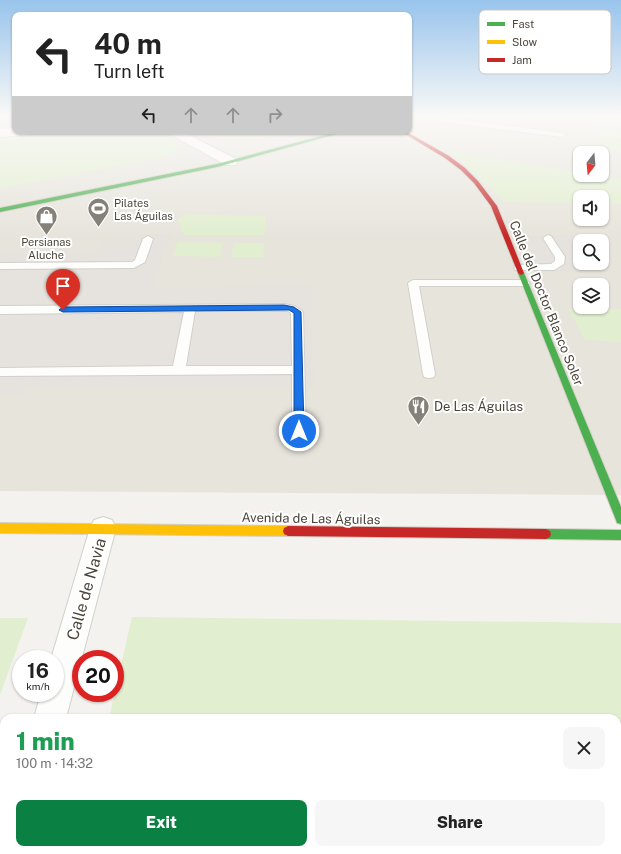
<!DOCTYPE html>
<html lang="en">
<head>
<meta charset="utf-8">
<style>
	:root { --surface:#fff; --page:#f6f6f6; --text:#222; --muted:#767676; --accent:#0b8043 }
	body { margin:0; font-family:"Public Sans",sans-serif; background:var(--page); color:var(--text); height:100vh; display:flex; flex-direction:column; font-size:15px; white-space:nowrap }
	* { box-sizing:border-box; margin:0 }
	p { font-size:13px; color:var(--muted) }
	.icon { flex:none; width:22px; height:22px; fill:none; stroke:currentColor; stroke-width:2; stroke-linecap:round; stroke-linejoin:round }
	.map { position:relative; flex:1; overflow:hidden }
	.side { position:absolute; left:0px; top:714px; width:621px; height:140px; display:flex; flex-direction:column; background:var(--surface); border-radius:12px 12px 0 0; box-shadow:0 1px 3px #0004 }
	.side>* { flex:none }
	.hud { position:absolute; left:12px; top:12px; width:400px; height:122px; border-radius:8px; box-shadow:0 1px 3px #0004; background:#fff; color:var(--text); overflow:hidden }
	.needle { width:26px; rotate:196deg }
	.buttons { position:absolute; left:573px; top:146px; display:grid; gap:8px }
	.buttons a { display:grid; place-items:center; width:36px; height:36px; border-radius:8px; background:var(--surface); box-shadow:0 1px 3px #0004; font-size:20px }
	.speed { position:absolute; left:12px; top:650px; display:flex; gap:8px; font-size:20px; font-weight:700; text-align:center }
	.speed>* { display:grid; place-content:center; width:52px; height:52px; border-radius:50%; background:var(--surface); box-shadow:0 1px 3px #0004; line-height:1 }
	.speed small { font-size:10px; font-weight:400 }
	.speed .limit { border:6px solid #d22; background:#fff; color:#111 }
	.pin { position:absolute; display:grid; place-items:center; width:34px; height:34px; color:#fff; margin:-41px -17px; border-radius:50% 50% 50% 0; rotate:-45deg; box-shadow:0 0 4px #0007 }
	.pin .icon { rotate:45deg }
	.me { position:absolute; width:44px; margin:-22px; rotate:0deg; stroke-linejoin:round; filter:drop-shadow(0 0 3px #0008) }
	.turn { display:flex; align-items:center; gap:14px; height:84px; padding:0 16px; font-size:18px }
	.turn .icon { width:52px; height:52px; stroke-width:2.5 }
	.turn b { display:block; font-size:28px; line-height:34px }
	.lanes { display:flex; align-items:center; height:38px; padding:0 16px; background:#0003; justify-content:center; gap:20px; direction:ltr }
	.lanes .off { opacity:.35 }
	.round { display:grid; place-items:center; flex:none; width:42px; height:42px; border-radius:8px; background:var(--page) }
	.summary { display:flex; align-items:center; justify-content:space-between; height:68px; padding:0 16px }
	h1 { font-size:24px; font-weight:800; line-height:30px; color:#1e9e55 }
	.button { display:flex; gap:8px; margin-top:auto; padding:8px 16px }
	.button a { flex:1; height:46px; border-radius:8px; background:var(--accent); color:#fff; font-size:16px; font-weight:800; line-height:46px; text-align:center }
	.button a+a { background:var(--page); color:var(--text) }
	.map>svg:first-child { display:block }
	.residential { fill:#e7e4dc; fill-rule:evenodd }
	.green { fill:#e1eecf }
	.parking { fill:#e6e3df }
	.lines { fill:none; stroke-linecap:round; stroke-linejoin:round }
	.lane-casing { stroke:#d2d0cb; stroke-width:2 }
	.street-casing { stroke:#d2d0cb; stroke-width:2 }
	.fast-casing { stroke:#d3cfc5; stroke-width:2 }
	.slow-casing { stroke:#d3cfc5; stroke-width:2 }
	.jam-casing { stroke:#d3cfc5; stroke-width:2 }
	.lane { fill:#fdfdfc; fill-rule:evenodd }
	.street { fill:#fdfdfc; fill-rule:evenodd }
	.fast { fill:#4caf50; fill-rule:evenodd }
	.slow { fill:#ffc107; fill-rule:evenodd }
	.jam { fill:#c62828; fill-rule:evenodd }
	.route { fill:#1a73e8; stroke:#114b97 }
	.labels { text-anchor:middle; stroke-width:4; stroke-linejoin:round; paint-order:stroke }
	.far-poi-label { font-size:11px; fill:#4b4439; stroke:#fff; text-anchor:start }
	.street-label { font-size:13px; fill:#4b4439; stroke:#fff }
	.poi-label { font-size:13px; fill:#4b4439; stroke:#fff; text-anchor:start }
	.near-street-label { font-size:16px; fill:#4b4439; stroke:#fff }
	.key { fill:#fff; stroke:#c9c7c4; stroke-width:1 }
	.key-label { font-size:11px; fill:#4b4439 }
</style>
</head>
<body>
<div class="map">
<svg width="621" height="854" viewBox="0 0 621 854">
	<rect width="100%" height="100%" fill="#f4f2ee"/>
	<path class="residential" d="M0,117H15V131H409V117H621V495L0,491ZM580,153H602V175H580ZM580,197H602V219H580ZM580,241H602V263H580ZM580,285H602V307H580Z"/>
	<g class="green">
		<path d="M600,117H621V152L597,148Z"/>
		<path d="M93,131H151L183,146L163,158L0,188V137Z"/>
		<path d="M201,131H286L259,140H221Z"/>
		<path d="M451,151L580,173V175H595L621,179V204H602V197H580V203L505,202Z"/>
		<path d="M183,214L266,216L264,235H184L177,218H182Z"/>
		<path d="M178,242L223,243L220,257L173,256Z"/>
		<path d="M234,243H265L263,257H231Z"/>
		<path d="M568,309H621V342L585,340Z"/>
		<path d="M132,617L621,623V854H78L79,850H617V718H109Z"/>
		<path d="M0,618H28L0,695Z"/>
	</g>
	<g class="parking">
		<path d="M140,234H170L154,287L312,286L313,387H26L22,395H0V254H95L102,241H137Z"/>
		<path d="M524,235H572L580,248V263H589L594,272H541Z"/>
	</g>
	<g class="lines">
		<defs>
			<g id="lane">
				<path d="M431,117H442L562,133L566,135L562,137L443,122Z"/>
				<path d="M548,235L551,236L565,257L564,264L554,270H515L514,268L519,265L551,264L555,261V257L543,238Z"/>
				<path d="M148,236L153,239L145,262L134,268L0,269V263L132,262L135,260L143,239Z"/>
				<path d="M413,280H525L530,283L525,286H419L435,374L434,377L429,378L424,377L423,374L408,283Z"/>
				<path d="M284,304L295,306L303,312L306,431L304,435L299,436L294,435L292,431V374L0,376V368L173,366L184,312L0,314V306ZM195,311H288L291,313L292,366H186Z"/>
			</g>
			<g id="street">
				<path d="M15,128V131H34L32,133L28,135L0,137V129Z"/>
				<path d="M166,131H181L236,159L237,162L236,165H226L168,133Z"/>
				<path d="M103,517L112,520L116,528L66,718H34L41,693H55V659H51L90,528L94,520Z"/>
				<path d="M4,835V850H31L30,854H0V837Z"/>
			</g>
			<g id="fast">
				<path d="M340,131H348L217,167L0,212V208L217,164Z"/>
				<path d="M521,271L524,273L621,507V524L617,523L616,520L518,273Z"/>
				<path d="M546,529L621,530V540L546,539L542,537L541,534L542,531Z"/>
			</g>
			<path id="slow" d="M0,523L288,526L292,528L293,531L292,534L288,536L0,533Z"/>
			<g id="jam">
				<path d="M400,131H405L449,156L465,168L478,181L497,206L524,273L523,274L521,275L518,273L491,206L474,183L461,170L445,158Z"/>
				<path d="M288,526L546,529L550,531L551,534L550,537L546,539L288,536L284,534L283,531L284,528Z"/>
			</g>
		</defs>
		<use href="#lane" class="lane-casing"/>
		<use href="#street" class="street-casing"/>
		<use href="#fast" class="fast-casing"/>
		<use href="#slow" class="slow-casing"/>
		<use href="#jam" class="jam-casing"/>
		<use href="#lane" class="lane"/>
		<use href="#street" class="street"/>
		<use href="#fast" class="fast"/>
		<use href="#slow" class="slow"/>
		<use href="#jam" class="jam"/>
	</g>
	<linearGradient id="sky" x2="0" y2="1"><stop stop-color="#98c4ec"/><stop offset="0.49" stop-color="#faf9f7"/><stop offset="1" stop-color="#faf9f7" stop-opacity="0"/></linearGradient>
	<rect width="621" height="237" fill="url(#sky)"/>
	<path class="route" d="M284,305L294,307L301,312L304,431L299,435L294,431V313L289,310L63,312L59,310L63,307Z"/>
	<defs>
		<symbol id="stadium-pin" viewBox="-11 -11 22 30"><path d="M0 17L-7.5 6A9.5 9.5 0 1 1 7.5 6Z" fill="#868178" stroke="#fff"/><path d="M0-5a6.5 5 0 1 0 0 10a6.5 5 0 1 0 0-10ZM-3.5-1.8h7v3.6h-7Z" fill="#fff"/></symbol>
		<symbol id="shop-pin" viewBox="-11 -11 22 30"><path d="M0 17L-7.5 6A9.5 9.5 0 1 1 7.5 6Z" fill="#868178" stroke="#fff"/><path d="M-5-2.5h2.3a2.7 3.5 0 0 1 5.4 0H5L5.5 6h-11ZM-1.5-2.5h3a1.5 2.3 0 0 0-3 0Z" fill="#fff"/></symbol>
		<symbol id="restaurant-pin" viewBox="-11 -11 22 30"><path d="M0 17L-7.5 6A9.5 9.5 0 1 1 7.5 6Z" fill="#868178" stroke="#fff"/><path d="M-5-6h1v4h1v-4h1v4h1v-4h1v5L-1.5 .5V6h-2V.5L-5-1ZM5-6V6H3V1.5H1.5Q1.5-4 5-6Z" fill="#fff"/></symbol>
	</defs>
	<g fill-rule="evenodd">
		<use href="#stadium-pin" x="86" y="196" width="25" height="34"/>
		<use href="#shop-pin" x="34" y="204" width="25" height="34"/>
		<use href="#restaurant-pin" x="406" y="394" width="25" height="34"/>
	</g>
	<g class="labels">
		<g class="far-poi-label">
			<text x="114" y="207">Pilates<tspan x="114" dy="13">Las Águilas</tspan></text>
			<text x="46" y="246" text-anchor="middle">Persianas<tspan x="46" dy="13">Aluche</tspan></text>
		</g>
		<g class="street-label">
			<text transform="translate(547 303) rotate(68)" y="5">Calle del Doctor Blanco Soler</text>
			<text transform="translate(311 518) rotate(1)" y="5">Avenida de Las Águilas</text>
		</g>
		<g class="poi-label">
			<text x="434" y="411">De Las Águilas</text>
		</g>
		<g class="near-street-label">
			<text transform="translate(86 589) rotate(-74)" y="6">Calle de Navia</text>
		</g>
	</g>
	<rect x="479" y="10" width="132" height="64" rx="6" class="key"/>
	<rect x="487" y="22" width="18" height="4" fill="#4caf50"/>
	<rect x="487" y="40" width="18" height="4" fill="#ffc107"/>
	<rect x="487" y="58" width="18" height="4" fill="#c62828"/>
	<g class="key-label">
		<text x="512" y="28">Fast</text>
		<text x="512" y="46">Slow</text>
		<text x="512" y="64">Jam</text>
	</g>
</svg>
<div class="buttons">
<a><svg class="needle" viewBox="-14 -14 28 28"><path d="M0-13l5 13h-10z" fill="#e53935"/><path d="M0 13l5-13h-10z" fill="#767676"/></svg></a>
<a><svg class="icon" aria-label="sound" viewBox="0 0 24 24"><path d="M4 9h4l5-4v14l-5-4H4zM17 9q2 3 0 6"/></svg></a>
<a><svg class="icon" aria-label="search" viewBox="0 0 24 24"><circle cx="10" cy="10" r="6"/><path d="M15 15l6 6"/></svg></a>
<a><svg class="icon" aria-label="layers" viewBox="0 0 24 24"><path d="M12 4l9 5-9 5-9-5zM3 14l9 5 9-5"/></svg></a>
</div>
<div class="speed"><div>16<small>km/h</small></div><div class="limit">20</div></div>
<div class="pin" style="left:63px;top:310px;background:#d93025"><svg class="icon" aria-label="arrive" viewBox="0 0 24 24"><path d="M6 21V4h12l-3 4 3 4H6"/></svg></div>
<svg class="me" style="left:299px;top:431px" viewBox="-20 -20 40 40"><circle r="17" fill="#1a73e8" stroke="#fff" stroke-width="3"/><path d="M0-11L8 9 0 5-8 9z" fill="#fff"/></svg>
<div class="hud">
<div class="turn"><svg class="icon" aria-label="left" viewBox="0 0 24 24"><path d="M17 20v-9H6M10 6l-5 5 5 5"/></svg><div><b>40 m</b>Turn left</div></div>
<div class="lanes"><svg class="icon" aria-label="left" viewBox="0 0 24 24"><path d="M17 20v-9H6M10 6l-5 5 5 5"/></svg><svg class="icon off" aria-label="ahead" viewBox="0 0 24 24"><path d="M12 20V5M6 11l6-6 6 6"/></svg><svg class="icon off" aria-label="ahead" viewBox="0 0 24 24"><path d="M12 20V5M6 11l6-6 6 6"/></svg><svg class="icon off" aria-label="right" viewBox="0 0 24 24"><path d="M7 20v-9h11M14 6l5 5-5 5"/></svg></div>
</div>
<section class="side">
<div class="summary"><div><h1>1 min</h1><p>100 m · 14:32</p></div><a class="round"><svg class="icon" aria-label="close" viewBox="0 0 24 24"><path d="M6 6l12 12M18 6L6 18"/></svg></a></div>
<div class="button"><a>Exit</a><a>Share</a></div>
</section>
</div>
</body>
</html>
